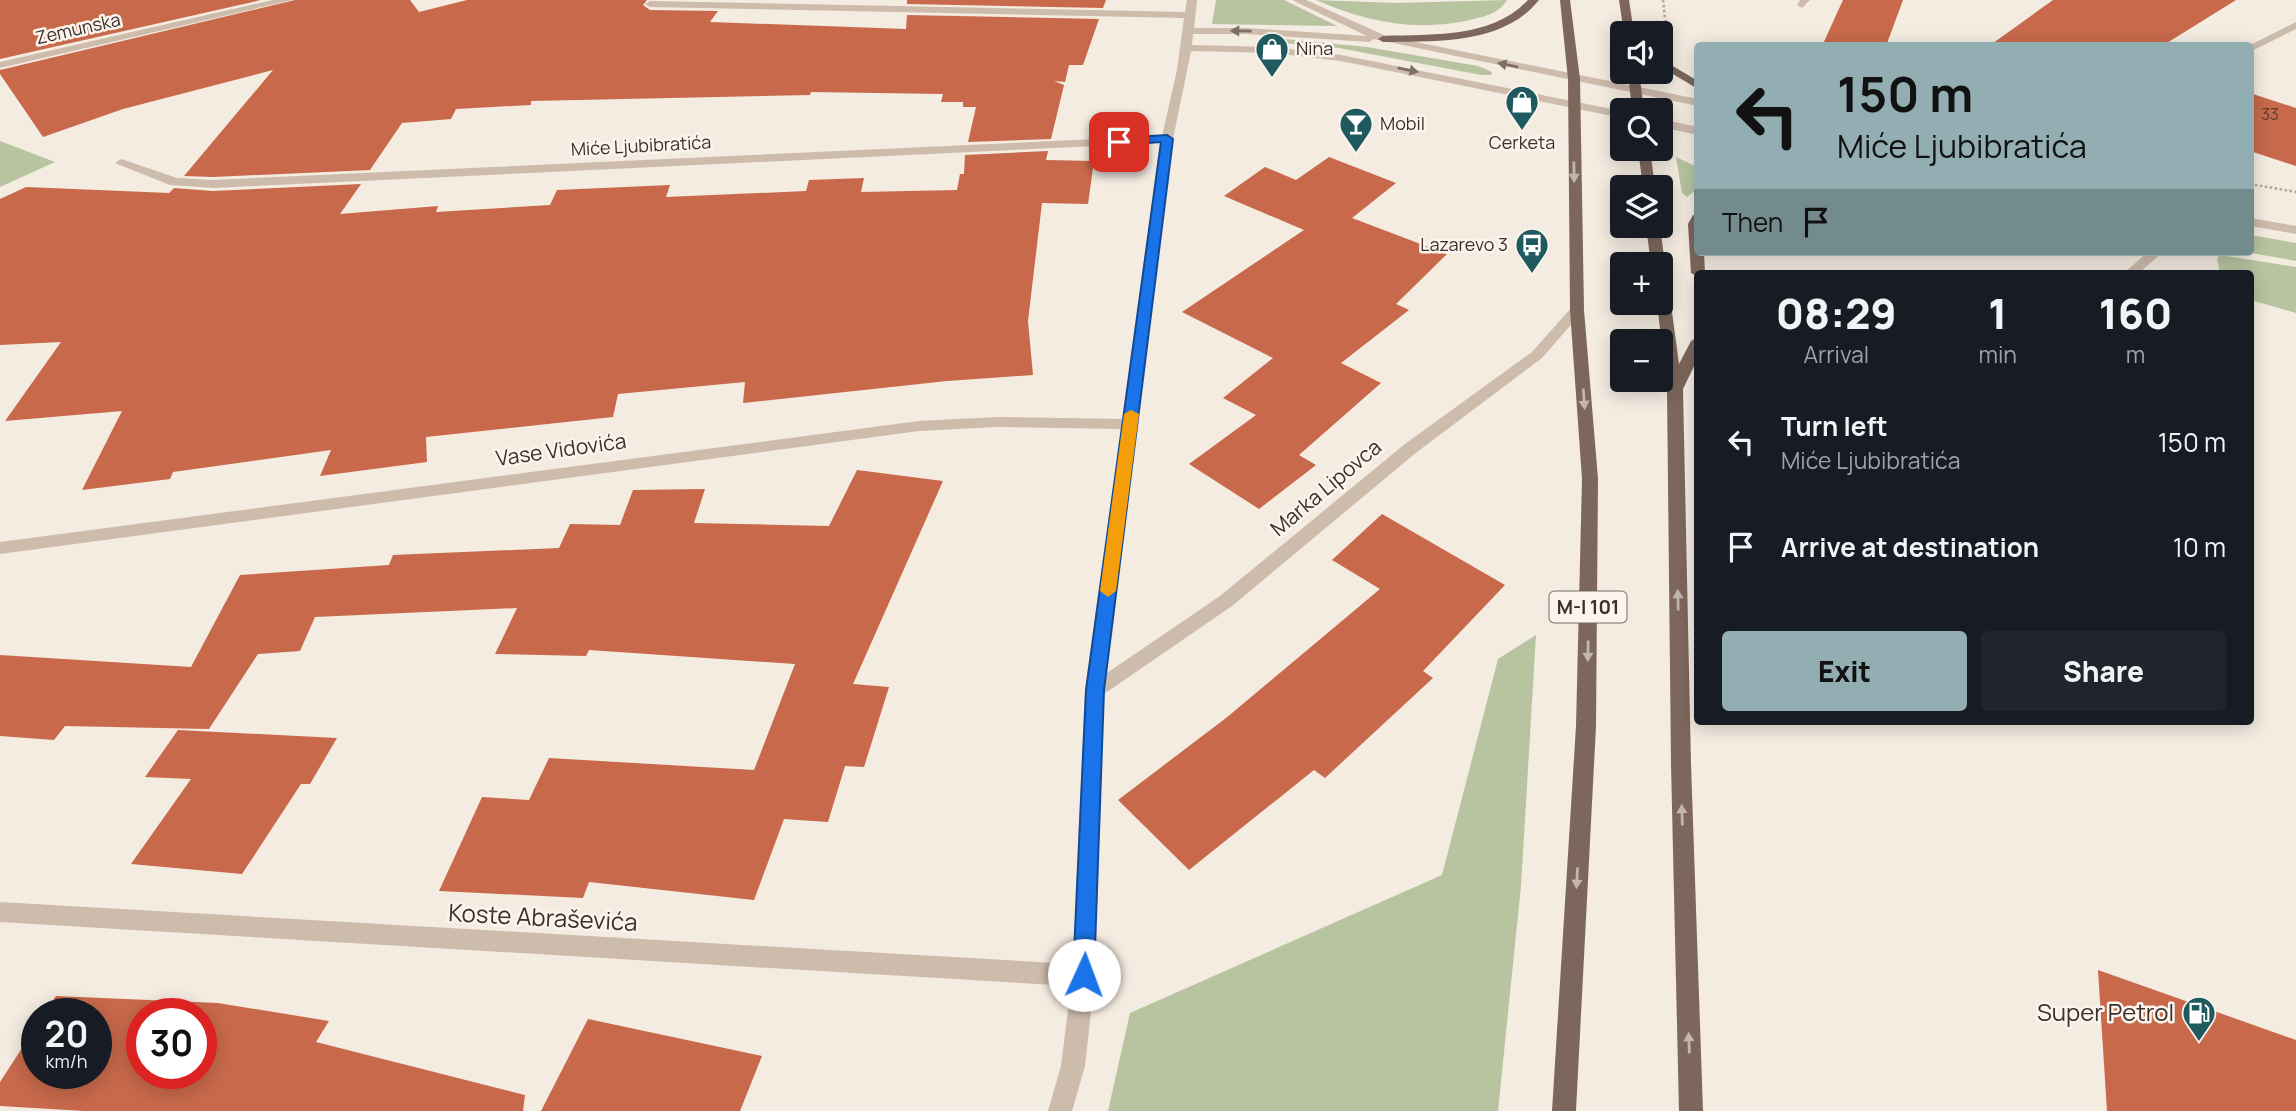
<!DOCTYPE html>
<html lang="en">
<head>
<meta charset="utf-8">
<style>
	:root { --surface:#171b24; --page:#20242c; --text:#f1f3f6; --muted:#9ea1a6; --accent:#92aeb2 }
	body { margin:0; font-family:Manrope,sans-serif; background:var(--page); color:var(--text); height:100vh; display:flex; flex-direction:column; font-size:26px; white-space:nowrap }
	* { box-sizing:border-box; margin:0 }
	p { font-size:23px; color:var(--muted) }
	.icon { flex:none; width:38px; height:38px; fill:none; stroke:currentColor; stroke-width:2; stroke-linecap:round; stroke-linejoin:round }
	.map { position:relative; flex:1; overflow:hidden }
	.drawer { position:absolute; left:1694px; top:270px; width:560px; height:455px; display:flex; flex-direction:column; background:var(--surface); border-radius:7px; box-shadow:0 4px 18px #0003 }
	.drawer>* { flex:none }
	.hud { position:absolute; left:1694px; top:42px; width:560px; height:214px; border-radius:7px; box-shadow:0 4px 18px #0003; background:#92aeb2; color:#111; overflow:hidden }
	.tools { position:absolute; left:1610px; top:21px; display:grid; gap:14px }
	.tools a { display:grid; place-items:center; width:63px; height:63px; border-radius:7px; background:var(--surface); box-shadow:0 4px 18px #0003; font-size:35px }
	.speed { position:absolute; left:21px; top:998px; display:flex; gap:14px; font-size:35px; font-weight:700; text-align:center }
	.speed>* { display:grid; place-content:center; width:91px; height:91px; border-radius:50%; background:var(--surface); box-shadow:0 4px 18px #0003; line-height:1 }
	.speed small { font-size:18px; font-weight:400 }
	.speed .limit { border:10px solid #d22; background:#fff; color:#111 }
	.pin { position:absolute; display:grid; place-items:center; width:60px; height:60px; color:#fff; margin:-30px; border-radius:14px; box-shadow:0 4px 10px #0006 }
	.me { position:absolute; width:77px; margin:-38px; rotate:2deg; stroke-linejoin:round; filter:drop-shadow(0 0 5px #0008) }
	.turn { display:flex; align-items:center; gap:24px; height:147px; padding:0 28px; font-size:32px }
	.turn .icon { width:91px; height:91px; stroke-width:2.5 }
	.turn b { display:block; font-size:49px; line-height:60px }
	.then { display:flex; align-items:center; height:66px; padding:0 28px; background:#0003; gap:14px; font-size:26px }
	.eta { display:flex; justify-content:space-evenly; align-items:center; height:119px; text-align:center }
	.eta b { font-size:42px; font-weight:800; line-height:49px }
	.cta { display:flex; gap:14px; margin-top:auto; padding:14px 28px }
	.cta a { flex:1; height:80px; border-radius:7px; background:var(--accent); color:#111; font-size:28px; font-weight:800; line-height:80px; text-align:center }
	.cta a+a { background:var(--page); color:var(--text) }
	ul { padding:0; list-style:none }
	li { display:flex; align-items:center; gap:21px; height:105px; padding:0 28px }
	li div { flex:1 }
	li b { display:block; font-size:26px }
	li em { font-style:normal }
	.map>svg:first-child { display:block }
	.green { fill:#b8c4a0 }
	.building { fill:#c8694b; fill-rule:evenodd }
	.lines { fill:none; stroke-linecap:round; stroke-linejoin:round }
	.path { stroke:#b9a596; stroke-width:2.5; stroke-dasharray:2.5 2.5; stroke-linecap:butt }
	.minor { fill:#cdbbac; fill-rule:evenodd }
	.major { fill:#7d675c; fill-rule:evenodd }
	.oneway { fill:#7d6f65 }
	.oneway2 { fill:#c2b5ac }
	.route { fill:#1a73e8; stroke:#114b97; stroke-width:2 }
	.slow { fill:#f59e0b }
	.labels { text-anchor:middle; stroke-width:5; stroke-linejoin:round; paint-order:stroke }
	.far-number-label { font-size:16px; fill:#5e3e33 }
	.far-street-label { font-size:18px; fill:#3b302b; stroke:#fbf5ee }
	.far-poi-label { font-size:18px; fill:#3b302b; stroke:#fbf5ee; text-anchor:start }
	.shield { fill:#fbf5ee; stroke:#756b66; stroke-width:2 }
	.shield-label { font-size:19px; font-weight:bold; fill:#3b302b }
	.street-label { font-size:21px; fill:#3b302b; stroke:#fbf5ee }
	.near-street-label { font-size:24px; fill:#3b302b; stroke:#fbf5ee }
	.near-poi-label { font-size:24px; fill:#3b302b; stroke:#fbf5ee; text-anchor:end }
</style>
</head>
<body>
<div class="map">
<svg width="2296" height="1111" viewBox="0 0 2296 1111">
	<rect width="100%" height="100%" fill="#f4ebe1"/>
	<g class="green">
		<path d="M1216,0H1284L1337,26L1212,24Z"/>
		<path d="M1316,0L1396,3L1507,0C1498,14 1486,16 1470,20C1416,32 1366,22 1316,0Z"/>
		<path d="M1264,37L1367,47L1478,66L1492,72L1491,75H1481L1339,48L1262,41Z"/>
		<path d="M0,141L55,162L0,187Z"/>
		<path d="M1676,157L1697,167V189L1687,197L1682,193Z"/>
		<path d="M2251,235L2296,243V261L2246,252H2250Z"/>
		<path d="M2220,255L2296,267V313L2251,300L2250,273H2220L2217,259Z"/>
		<path d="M1536,635L1521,886L1498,1111H1108L1130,1013L1442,875L1498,659Z"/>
	</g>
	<g class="building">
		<path d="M0,0H261L0,59Z"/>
		<path d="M295,0H410L419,12L467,0H647L643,5L650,10L718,11L710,22L906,29L907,15L1099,19L1083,65H1069L1065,82L1054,81L1064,85L1051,139L968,142L976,107H963V102H941L943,94L811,92L810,95L531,101V105L456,109L451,119L402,123L370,170L213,177L184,176L273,70L123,109L43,137L0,74V70Z"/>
		<path d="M907,0H1106L1103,8L907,4Z"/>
		<path d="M1843,0H1903L1886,46H1822Z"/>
		<path d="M2053,0H2236L2162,46H1989Z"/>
		<path d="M2250,93L2296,108V166L2250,151Z"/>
		<path d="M1048,151L1046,160L1094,161L1088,204L1042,203L1028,321L1033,375L947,381L743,403L745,382L618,394L613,417L426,437L427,462L320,476L331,450L173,472L170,479L82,490L122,411L5,421L61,342L0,345V199L26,187L169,193L174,188L213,191L361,184L340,214L438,206L436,212L550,205L557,190L670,185L666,197L806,191L809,180L864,178L861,192L957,190L960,174H964L965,155Z"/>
		<path d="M1329,157L1396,183L1352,218L1447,254L1396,304L1409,310L1341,363L1381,383L1299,455L1316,465L1259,509L1189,464L1256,415L1223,398L1273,358L1182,312L1304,230L1224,196L1265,167L1296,180Z"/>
		<path d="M857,470L943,481L853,684L889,687L864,767L845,766L828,822L784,819L754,900L589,882L583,898L439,891L482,797L529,800L549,758L754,770L795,664L589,650L586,656L495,654L517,608L315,617L300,651L258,654L209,729L65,726L54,740L0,736V655L191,667L240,575L389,565L393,555L559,548L570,524L620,525L633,490L705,489L694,523L829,526Z"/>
		<path d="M1382,514L1505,585L1423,671L1433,678L1325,778L1314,770L1189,870L1118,800L1226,718L1380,589L1332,560Z"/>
		<path d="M178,730L337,738L310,784H301L242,874L131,864L191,779L145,777Z"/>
		<path d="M2098,970L2296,1040V1111H2107Z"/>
		<path d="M56,996L218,1003L329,1021L316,1042L525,1095L523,1111H84L0,1106V1082L37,1025V1073H96V1013H44ZM142,1013H201V1073H142Z"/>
		<path d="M588,1019L762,1056L740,1111H541Z"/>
	</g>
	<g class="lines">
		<g class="path">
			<path d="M1663,0L1665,19L1670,31"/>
			<path d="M2250,184L2296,192"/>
			<path d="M2227,252L2240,254"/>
		</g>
		<g class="minor">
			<path d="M273,0H292L0,68V62Z"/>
			<path d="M1187,0H1197L1194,28H1246L1367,36L1292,0H1306L1386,36L1698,99V106L1374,39L1369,42L1246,34H1193L1192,45L1272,47L1341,55L1622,111V118L1341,61L1272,53L1191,51L1173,139L1107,673L1220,596L1405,444L1532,352L1572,307H1582L1584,310L1542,358L1417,452L1232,606L1104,694L1095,976L1085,1066L1072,1111H1048L1061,1066L1071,986L0,922V902L1073,964L1085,690L1121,429L997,427L919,431L0,554V542L919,421L997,417L1123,419L1160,143L213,188L170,185L115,163L121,159L177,178L213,180L1162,136L1177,70L1184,18L650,7L645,4L650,1L1185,12Z"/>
			<path d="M1800,0H1810L1802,8L1797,5Z"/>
			<path d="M2296,22V29L2250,52L2248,46Z"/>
			<path d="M1661,119L1698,127V135L1661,127Z"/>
			<path d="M2250,218L2296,226V234L2250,226Z"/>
			<path d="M2148,252H2163L2139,273H2124Z"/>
		</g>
		<g class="major">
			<path d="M1528,0H1539C1503,45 1436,41 1383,42L1378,39L1383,36C1432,34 1492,39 1528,0Z"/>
			<path d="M1560,0H1570L1580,79L1584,310L1598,479L1596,726L1576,1111H1552L1576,726L1582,479L1570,310L1568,79Z"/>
			<path d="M1619,0H1629L1634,33H1624Z"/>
			<path d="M1661,59L1698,81V89L1661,67Z"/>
			<path d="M1628,72H1639L1644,110H1632Z"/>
			<path d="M1638,149H1650L1655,187H1643Z"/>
			<path d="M1698,214V252H1704L1705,273H1698V277L1691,273L1688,224L1693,215Z"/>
			<path d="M1646,226H1660L1665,264L1663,267L1651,264Z"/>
			<path d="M1661,278L1668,282L1679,364L1691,341L1698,337V358L1683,389L1691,764L1703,1111H1679L1671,764L1667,389L1657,303H1661Z"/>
		</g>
	</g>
	<defs><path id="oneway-solid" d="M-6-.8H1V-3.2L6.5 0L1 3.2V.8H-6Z" transform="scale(1.75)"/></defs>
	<g class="oneway">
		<use href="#oneway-solid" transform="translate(1241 31) rotate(-179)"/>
		<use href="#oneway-solid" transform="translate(1508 65) rotate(-169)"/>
		<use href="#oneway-solid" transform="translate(1408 70) rotate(11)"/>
	</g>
	<g class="oneway2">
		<use href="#oneway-solid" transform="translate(1574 172) rotate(89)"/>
		<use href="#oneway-solid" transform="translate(1584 399) rotate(86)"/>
		<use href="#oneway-solid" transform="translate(1678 600) rotate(-91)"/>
		<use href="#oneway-solid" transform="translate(1588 651) rotate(91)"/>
		<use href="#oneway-solid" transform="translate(1682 815) rotate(-92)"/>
		<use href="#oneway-solid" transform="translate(1577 878) rotate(93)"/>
		<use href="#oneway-solid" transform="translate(1689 1043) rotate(-92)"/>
	</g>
	<path class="route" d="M1167,135L1173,139L1104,690L1094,975L1091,982L1084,985L1076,982L1073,975L1086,690L1161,142L1119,145L1113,142L1119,138Z"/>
	<path class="slow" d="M1131,410L1139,414L1116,591L1108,597L1100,591L1124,414Z"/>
	<defs>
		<symbol id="shop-pin" viewBox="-11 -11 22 30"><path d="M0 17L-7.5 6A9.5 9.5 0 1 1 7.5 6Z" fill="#1f5a5e" stroke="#fbf5ee"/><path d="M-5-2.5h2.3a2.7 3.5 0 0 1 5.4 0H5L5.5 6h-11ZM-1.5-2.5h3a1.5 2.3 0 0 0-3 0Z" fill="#fff"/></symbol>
		<symbol id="bar-pin" viewBox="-11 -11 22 30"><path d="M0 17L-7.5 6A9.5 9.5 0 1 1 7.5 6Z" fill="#1f5a5e" stroke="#fbf5ee"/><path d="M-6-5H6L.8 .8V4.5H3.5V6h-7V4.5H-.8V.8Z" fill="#fff"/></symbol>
		<symbol id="bus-pin" viewBox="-11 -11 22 30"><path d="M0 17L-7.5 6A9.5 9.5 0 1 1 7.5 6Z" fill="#1f5a5e" stroke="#fbf5ee"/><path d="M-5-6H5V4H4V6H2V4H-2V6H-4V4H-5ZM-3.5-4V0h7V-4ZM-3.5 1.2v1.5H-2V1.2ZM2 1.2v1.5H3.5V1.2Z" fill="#fff"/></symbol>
		<symbol id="fuel-pin" viewBox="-11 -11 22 30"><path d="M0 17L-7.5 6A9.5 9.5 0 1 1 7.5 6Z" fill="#1f5a5e" stroke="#fbf5ee"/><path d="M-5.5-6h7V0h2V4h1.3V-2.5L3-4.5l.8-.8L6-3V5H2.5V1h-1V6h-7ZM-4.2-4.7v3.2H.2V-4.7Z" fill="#fff"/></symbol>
	</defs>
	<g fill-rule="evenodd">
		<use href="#shop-pin" x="1253" y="30" width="38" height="52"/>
		<use href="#shop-pin" x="1503" y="83" width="38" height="52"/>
		<use href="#bar-pin" x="1337" y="105" width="38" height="52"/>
		<use href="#bus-pin" x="1513" y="226" width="38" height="52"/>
		<use href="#fuel-pin" x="2180" y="994" width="38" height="52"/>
	</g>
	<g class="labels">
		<g class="far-number-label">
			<text x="2270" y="120">33</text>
		</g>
		<g class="far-street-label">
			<text transform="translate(78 29) rotate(-13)" y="6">Zemunska</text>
			<text transform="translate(641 146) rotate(-3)" y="6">Miće Ljubibratića</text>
		</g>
		<g class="far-poi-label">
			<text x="1296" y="55">Nina</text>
			<text x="1380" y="130">Mobil</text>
			<text x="1522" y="149" text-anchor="middle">Cerketa</text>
			<text x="1508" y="251" text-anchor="end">Lazarevo 3</text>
		</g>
		<rect class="shield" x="1549.5" y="591.5" width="77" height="31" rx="5"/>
		<g class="shield-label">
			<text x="1588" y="614">M-I 101</text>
		</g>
		<g class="street-label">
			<text transform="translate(561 450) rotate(-8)" y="7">Vase Vidovića</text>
			<text transform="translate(1326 488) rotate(-40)" y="7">Marka Lipovca</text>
		</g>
		<g class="near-street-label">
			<text transform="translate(543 918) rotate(3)" y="8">Koste Abraševića</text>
		</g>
		<g class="near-poi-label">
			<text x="2174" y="1021">Super Petrol</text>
		</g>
	</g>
</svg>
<div class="tools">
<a><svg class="icon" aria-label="sound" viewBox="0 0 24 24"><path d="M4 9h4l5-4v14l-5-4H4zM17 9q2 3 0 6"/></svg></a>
<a><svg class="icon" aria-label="search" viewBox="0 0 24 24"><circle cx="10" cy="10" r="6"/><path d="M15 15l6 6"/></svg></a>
<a><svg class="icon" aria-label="layers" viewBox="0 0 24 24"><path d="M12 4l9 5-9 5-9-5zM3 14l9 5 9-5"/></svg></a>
<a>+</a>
<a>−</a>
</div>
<div class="speed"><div>20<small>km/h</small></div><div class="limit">30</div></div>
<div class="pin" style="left:1119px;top:142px;background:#d93025"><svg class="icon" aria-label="arrive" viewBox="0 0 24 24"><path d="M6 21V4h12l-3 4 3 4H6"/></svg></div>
<svg class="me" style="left:1084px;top:975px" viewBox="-20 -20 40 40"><circle r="19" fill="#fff"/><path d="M0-13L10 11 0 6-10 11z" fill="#1a73e8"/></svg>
<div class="hud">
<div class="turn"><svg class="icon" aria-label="left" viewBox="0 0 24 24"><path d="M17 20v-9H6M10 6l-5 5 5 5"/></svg><div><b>150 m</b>Miće Ljubibratića</div></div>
<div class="then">Then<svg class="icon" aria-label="arrive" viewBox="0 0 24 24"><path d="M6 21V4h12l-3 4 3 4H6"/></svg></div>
</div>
<section class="drawer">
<div class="eta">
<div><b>08:29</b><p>Arrival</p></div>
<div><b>1</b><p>min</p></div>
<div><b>160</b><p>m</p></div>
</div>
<ul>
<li><svg class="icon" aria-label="left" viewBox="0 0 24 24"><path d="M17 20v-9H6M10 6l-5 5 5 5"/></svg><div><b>Turn left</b><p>Miće Ljubibratića</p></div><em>150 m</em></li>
<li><svg class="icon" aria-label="arrive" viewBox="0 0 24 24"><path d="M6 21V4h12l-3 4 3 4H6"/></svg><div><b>Arrive at destination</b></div><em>10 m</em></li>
</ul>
<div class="cta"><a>Exit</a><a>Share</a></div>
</section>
</div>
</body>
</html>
